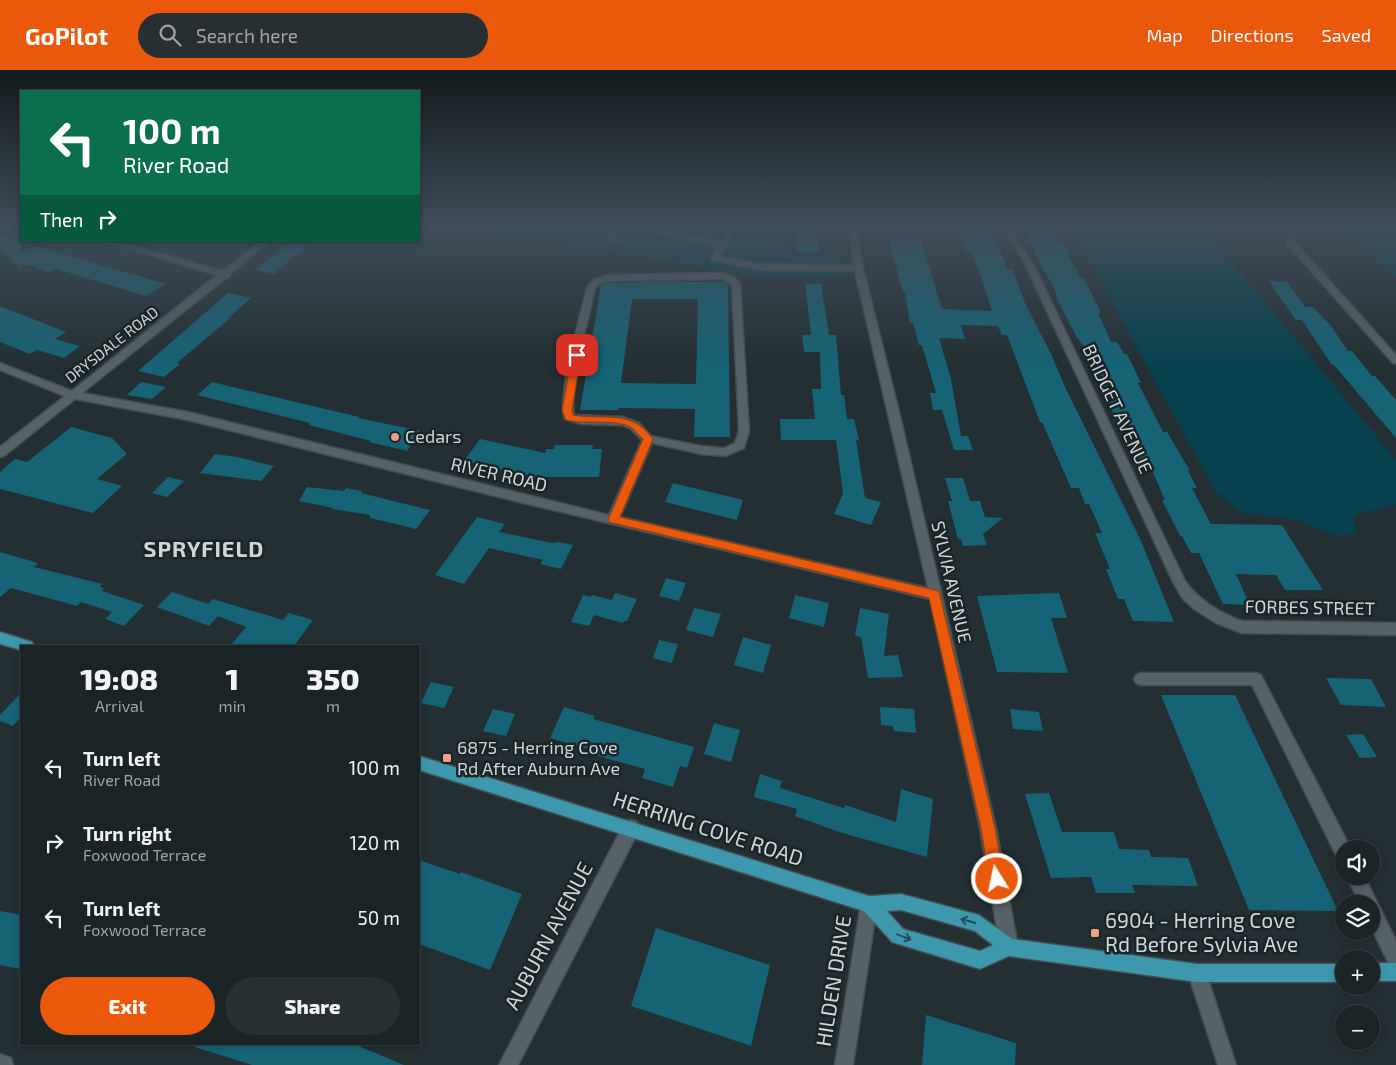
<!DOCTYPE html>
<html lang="en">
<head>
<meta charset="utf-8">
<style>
	:root { --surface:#1a2326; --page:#272f32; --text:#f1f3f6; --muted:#9fa4a7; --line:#384043; --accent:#ea580c }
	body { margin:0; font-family:"Exo 2",sans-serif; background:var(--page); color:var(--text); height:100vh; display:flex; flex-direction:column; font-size:19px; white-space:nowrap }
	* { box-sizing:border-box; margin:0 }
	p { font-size:16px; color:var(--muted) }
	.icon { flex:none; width:28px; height:28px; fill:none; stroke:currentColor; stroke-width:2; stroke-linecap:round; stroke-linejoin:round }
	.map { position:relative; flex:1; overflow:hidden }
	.drawer { position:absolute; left:20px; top:575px; width:400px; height:400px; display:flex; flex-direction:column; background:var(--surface); border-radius:0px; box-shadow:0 2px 8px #0003,0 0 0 1px var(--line) }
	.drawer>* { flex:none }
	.hud { position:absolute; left:20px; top:20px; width:400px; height:152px; border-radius:0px; box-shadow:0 2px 8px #0003,0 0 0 1px var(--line); background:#0b6e4f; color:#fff; overflow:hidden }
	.fabs { position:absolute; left:1335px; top:770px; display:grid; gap:10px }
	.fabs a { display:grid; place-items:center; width:45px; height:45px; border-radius:50%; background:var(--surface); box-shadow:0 2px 8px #0003,0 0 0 1px var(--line); font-size:25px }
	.pin { position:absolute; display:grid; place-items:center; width:42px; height:42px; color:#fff; margin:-21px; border-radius:10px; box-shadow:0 2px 8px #0006 }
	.me { position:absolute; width:55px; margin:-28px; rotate:350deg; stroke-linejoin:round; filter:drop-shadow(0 0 4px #0008) }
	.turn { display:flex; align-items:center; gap:18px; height:105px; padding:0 20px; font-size:22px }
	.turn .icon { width:65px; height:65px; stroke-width:2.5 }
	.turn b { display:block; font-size:35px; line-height:42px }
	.then { display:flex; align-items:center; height:48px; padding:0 20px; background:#0003; gap:10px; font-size:19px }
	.eta { display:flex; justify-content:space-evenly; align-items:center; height:85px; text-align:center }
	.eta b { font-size:30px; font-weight:800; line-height:35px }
	.primary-button { display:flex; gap:10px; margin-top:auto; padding:10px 20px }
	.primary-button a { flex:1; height:58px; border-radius:30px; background:var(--accent); color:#fff; font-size:20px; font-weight:800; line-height:58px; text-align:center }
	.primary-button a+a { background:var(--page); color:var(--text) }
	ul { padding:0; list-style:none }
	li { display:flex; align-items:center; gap:15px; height:75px; padding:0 20px }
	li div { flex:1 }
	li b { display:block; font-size:19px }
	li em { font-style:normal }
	header { display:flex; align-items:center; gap:30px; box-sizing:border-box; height:70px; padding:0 25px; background:var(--accent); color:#fff }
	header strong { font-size:24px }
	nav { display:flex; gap:28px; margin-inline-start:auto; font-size:18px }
	.search { width:350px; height:45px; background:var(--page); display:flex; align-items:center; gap:12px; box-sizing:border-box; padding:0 18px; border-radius:28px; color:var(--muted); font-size:19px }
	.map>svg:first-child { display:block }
	.green { fill:#07414e }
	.building { fill:#156375; fill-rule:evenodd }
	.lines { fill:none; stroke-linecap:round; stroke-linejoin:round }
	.minor-casing { stroke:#434c4f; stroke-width:3 }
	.major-casing { stroke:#434c4f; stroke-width:3 }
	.path { stroke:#636d70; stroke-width:2.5; stroke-dasharray:0.5 2.5; stroke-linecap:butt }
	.minor { fill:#566266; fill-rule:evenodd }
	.major { fill:#3d98ad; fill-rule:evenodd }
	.oneway { stroke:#264d57 }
	.route { fill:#ea580c; stroke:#983908 }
	.poi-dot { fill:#f39f85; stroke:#1a2528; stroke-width:2 }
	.labels { text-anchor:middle; stroke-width:5; stroke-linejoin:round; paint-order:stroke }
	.far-street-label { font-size:15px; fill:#cfd6d8; stroke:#1a2528 }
	.street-label { font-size:18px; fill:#cfd6d8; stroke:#1a2528 }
	.poi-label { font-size:18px; fill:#cfd6d8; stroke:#1a2528; text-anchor:start }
	.near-street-label { font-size:21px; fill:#cfd6d8; stroke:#1a2528 }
	.near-poi-label { font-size:21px; fill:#cfd6d8; stroke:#1a2528; text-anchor:start }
	.district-label { font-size:22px; font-weight:bold; letter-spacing:1px; fill:#cfd6d8; stroke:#1a2528 }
</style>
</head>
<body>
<header>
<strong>GoPilot</strong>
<div class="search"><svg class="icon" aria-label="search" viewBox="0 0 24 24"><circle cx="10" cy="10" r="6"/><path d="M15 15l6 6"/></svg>Search here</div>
<nav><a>Map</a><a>Directions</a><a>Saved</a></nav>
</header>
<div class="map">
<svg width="1396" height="995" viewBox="0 0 1396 995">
	<rect width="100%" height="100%" fill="#232f32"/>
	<g class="green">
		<path d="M466,156H781L780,186L839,187L844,208H755L754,206Z"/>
		<path d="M1070,156H1202L1396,390V435L1354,445L1356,464L1336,466L1297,450L1242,443L1216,422Z"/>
		<path d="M1339,156H1396V209Z"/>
	</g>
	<g class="building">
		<path d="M796,156H815L819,182H797L794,159H796Z"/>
		<path d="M1023,156H1051L1056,171H1061L1081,208H1084L1101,243H1098L1111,272H1117L1124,284H1127L1141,313H1138L1163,362H1167L1190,401H1188L1197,418H1192L1211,454L1282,455L1323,520H1285L1276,505L1236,504L1250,535L1223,534L1199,483H1191L1182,466H1180L1162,430H1165L1152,400H1144L1113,343L1085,278L1076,266L1057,229L1054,217L1039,192Z"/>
		<path d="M960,161L990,163L992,171H996L1008,199H1013L1025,233L1051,284L1066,319L1141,471L1174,552L1133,551L1124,529H1118L1106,499H1110L1095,463H1102L1089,434H1085L1079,418H1071L1042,352H1040L1007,265H1002L998,256L961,255L965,269L939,268L951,309L961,366H968L973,380H954L942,340H933L930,323H936L922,275H919L913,253H910L905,222H903L889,171H921L942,239L992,241L973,183H966Z"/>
		<path d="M21,162V183L35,176L166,214L146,226L56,199L48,203L32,196L21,194V200L14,192L9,190L11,189L0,176V167Z"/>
		<path d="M291,171H313L274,204L255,200Z"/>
		<path d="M1269,211L1287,212L1305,237H1313L1331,256L1348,281H1352L1372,306H1375L1396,330V368L1334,295H1332L1302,250H1296Z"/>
		<path d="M664,212H723L728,215L730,367H694L695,339L618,338V340H580L601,215L608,213ZM632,229H698L696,314L621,313Z"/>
		<path d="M805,214H821L829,265H836L841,325H844L847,349H854L859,370H856L865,428L881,432L871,455L834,444L843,424L836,370H781L780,349H815L812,319H821L820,282H804L802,265H811Z"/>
		<path d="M228,223L251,228L228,248H230L177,293L180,294L164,307L138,301Z"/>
		<path d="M0,236L66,262L55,269L80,276L64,288L37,280L30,284L0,272Z"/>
		<path d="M141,312L166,317L152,329L127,325Z"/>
		<path d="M212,312L359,347L358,348L421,361L407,381L369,372L371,371L309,355L310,353L197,325Z"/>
		<path d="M71,357L112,368L127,384L97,409L122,416L93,443L0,419V402L15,389L27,392Z"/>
		<path d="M480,369L545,383L546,379H554L555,375H593L592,379H602L599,407H534L464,391Z"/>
		<path d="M215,384L237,387L274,396L261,411L200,403Z"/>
		<path d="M168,407L184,411L167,427L152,423Z"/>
		<path d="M945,408H963L970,431H980L985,447L1003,448L983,464L987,475L963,476L961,469H958L948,431H952Z"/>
		<path d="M673,413L743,430L737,450L665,432Z"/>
		<path d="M307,417L344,421L346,418L362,421L361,423L430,440L416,459L370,448V445L332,439L333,438L299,431Z"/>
		<path d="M477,447L505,454L499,462L552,473L559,472L573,475L561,499L540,494L543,490L489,478L464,514L435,505Z"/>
		<path d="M0,482L38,493L34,497L102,514L100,517L104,518L102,521L144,535L124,556L105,549L112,542L81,532L77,536L11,518L0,527Z"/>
		<path d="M666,508L686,513L679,531L659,526Z"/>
		<path d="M172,522L208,534L213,529L283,550L289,543L313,550L294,576H230L246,557L218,546L209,556L157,537Z"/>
		<path d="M615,523L637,529L627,551H624L623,553L594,545L589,556L571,552L583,525L591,527L592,525L612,530Z"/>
		<path d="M1059,523L1067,548H1051L1068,603L997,602L977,526Z"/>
		<path d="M795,525L829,533L824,557L789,548Z"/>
		<path d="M694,538L721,544L713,567L686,560Z"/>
		<path d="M860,538L889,544L884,586L898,585L903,607L868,608L861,567L855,566Z"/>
		<path d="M743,567L771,575L763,603L734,595Z"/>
		<path d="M659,570L678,574L672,593L653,588Z"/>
		<path d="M1326,608L1371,609L1386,637L1341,635Z"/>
		<path d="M431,612L454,617L444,638L421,633Z"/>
		<path d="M21,623V647L13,656L0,651V645Z"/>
		<path d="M1161,625H1235L1338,841L1249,840Z"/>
		<path d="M564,637L595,646L593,649L694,677L687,698L680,696L673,717L642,708L645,699L594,685L595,681L550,668Z"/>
		<path d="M880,637L914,639L916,663L894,661L893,656L881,655Z"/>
		<path d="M493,639L515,644L506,666L483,661Z"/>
		<path d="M1010,639L1039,642L1043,661L1013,659Z"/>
		<path d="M714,653L740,660L731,692L704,684Z"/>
		<path d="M1363,664L1377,687L1360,688L1346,665Z"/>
		<path d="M760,704L782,711L780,718L844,738L845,735L896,752L901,719L933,729L927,787L839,762L795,746L797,739L754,727Z"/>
		<path d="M1049,723L1062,762H1114L1119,779L1149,780L1151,787L1188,788L1198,816L1132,815L1135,823H1096L1091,807L1051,808L1025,724Z"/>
		<path d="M419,790L460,804L461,802L522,824L490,900L419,874Z"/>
		<path d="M0,841L21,845V899L0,895Z"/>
		<path d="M656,858L770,895L751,976L631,936Z"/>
		<path d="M926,945L1016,973L1015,995H922Z"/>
		<path d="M195,974H354L404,995H252L195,977Z"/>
	</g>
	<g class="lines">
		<defs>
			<g id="minor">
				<path d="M604,156H612L619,171L618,173H612Z"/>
				<path d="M623,156H640L721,172L729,159L724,156H738L720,186L759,194L854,195L848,156H856L863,198L901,350L996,758L1018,877L1015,883L1009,886L1003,883L1000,877L980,758L930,529L515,431L188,350L75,329L4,386L0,387V377L65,326L0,300V293L72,321L217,205L103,171H117L223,201L261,171H270L230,204L229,207L226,208L82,323L188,342L609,445L642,370L631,359L622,355L581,354L565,349C556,330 581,243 587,218L593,210L607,205L722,203L734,207L740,214L749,361L744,378L725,386L701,384L652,373L620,447L928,518L855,201L759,200L712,190L711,188L718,176ZM721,209L732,215L739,361L735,373L724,378L701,376L651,366L639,353L623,347L574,345C569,316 589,249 595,218L599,214L608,211Z"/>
				<path d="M941,156H1008L1033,194L1185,511C1200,531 1219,543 1242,551L1396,553V565L1242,563L1216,553L1194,539L1183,529L1174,514L1025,194L1003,160L945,158Z"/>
				<path d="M1287,170H1293L1396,285V294L1393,293L1287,174Z"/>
				<path d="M1141,603H1256L1261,605L1350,777V779H1344V791L1338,789L1252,615H1141L1136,613L1134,609L1136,605Z"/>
				<path d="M631,750L637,752L639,758L637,764L518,995H499L625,752Z"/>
				<path d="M1347,806H1364L1396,871V899L1390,896L1371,857V834H1360Z"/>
				<path d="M869,826L875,828L877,834L853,995H835L861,834L863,828Z"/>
				<path d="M1197,894L1203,897L1206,903L1236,995H1218L1188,903L1191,897Z"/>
				<path d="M0,984L11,988L13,995H0Z"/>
			</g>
			<g id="major">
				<path d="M0,562L32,572L34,576H21V580L0,574Z"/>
				<path d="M419,686L869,826L901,824L979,845L1012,869L1197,894H1344V912H1197L1009,886L980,899L892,872L864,841L419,700ZM901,840L975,861L993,875L980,881L903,859L887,841Z"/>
				<rect x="1371" y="893" width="25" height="18"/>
			</g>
		</defs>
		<use href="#minor" class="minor-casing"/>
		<use href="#major" class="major-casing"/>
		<path class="path" d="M483,156L499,159L507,156"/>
		<use href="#minor" class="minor"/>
		<use href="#major" class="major"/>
	</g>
	<defs><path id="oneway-shaft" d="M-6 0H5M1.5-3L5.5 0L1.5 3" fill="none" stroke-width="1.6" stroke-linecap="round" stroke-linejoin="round" transform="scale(1.25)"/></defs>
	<g class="oneway">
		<use href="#oneway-shaft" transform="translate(968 851) rotate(-164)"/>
		<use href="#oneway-shaft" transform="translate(904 867) rotate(21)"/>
	</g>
	<linearGradient id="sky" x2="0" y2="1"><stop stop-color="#131a1c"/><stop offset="0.53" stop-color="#3f4d5a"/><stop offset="1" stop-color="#3f4d5a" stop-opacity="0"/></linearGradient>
	<rect width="1396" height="296" fill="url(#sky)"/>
	<path class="route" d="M577,282L581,285L572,340L573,345C604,351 631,338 653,369L620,447L939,521L995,758L1004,809L1002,815L997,817L992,815L989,809L981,758L929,528L609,452L608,450L643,369C639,366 636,361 632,358C617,348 584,355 566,350L562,340L572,285Z"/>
	<g class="poi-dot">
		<circle cx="395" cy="367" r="5"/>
		<rect x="442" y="683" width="10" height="10" rx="2.5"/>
		<rect x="1090" y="858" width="10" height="10" rx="2.5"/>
	</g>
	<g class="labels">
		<g class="far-street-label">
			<text transform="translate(112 275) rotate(-38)" y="5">DRYSDALE ROAD</text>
		</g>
		<g class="street-label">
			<text transform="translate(1117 339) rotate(65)" y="6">BRIDGET AVENUE</text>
			<text transform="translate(499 405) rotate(13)" y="6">RIVER ROAD</text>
			<text transform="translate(951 512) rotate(77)" y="6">SYLVIA AVENUE</text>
			<text transform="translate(1310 538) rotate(1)" y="6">FORBES STREET</text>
		</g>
		<g class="poi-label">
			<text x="405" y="373">Cedars</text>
			<text x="457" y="684">6875 - Herring Cove<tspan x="457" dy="21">Rd After Auburn Ave</tspan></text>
		</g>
		<g class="near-street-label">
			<text transform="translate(708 759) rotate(18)" y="7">HERRING COVE ROAD</text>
			<text transform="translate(549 866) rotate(-62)" y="7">AUBURN AVENUE</text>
			<text transform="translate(834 911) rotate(-81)" y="7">HILDEN DRIVE</text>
		</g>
		<g class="near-poi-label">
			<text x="1105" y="858">6904 - Herring Cove<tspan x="1105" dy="24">Rd Before Sylvia Ave</tspan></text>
		</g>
		<g class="district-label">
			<text x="204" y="487">SPRYFIELD</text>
		</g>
	</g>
</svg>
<div class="fabs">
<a><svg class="icon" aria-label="sound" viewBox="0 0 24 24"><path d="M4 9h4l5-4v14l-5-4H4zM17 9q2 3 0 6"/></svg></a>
<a><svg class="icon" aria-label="layers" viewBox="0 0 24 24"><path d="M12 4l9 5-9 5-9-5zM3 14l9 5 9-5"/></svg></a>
<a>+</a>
<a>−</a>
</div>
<div class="pin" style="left:577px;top:285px;background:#d93025"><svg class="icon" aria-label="arrive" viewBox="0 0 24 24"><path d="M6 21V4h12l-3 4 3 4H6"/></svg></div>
<svg class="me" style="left:997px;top:809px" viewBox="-20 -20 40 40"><circle r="17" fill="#ea580c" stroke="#fff" stroke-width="3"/><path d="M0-11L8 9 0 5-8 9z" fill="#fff"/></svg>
<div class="hud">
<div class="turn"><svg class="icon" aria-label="left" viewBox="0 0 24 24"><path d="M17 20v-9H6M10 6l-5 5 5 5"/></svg><div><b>100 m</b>River Road</div></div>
<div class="then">Then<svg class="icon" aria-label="right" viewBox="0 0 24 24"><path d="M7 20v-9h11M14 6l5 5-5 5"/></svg></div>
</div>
<section class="drawer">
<div class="eta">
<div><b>19:08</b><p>Arrival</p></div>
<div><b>1</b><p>min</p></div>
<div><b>350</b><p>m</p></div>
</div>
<ul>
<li><svg class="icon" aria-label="left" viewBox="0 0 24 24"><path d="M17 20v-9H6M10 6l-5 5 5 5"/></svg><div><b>Turn left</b><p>River Road</p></div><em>100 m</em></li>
<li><svg class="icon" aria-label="right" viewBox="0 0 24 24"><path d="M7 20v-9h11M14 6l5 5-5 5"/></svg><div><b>Turn right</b><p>Foxwood Terrace</p></div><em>120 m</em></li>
<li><svg class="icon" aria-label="left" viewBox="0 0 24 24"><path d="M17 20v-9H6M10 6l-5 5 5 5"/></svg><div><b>Turn left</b><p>Foxwood Terrace</p></div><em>50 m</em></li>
</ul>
<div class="primary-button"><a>Exit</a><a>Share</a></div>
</section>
</div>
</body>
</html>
